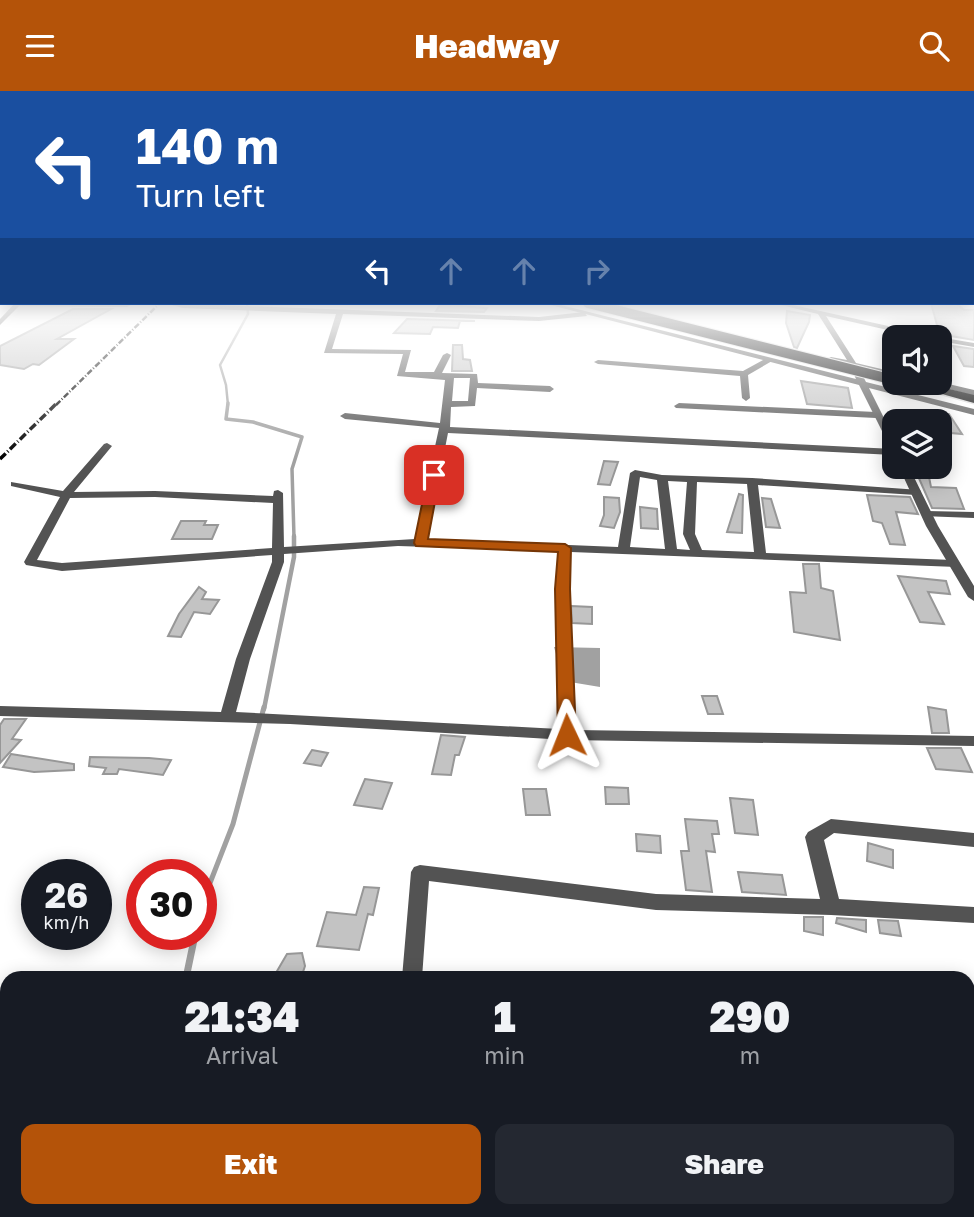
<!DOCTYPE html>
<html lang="en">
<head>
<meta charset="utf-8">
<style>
	:root { --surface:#171b24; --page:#242831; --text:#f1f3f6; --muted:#9ea1a6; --accent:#b45309 }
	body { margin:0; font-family:"Golos Text",sans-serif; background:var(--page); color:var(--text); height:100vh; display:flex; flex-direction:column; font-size:26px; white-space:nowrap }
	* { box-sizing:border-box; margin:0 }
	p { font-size:23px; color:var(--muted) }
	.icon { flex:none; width:38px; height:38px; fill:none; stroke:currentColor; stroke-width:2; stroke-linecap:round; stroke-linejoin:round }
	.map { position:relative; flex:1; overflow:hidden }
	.details { position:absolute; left:0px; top:880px; width:975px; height:247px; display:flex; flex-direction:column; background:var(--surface); border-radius:21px 21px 0 0; box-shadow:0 4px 18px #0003 }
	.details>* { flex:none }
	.banner { position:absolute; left:0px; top:0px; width:975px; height:214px; box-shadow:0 4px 18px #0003; background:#1a4fa0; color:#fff; overflow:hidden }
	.buttons { position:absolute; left:882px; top:234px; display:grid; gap:14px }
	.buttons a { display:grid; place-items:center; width:70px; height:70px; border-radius:14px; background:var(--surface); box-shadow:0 4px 18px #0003; font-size:35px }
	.speed { position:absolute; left:21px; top:768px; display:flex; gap:14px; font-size:35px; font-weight:700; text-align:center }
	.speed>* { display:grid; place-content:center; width:91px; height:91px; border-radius:50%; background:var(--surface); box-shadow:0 4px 18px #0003; line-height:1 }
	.speed small { font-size:18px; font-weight:400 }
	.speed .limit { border:10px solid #d22; background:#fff; color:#111 }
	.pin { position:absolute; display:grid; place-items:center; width:60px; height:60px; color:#fff; margin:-30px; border-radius:14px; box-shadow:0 4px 10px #0006 }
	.me { position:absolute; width:77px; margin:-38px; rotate:358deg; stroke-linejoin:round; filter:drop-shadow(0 0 5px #0008) }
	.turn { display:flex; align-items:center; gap:24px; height:147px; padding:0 21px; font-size:32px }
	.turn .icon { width:91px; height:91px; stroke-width:2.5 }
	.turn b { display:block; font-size:49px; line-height:60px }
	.lanes { display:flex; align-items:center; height:66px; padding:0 21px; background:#0003; justify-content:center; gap:35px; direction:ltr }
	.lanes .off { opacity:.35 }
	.eta { display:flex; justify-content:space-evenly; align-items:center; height:119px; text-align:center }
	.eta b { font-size:42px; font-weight:800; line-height:49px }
	.button { display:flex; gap:14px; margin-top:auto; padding:14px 21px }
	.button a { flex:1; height:80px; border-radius:14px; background:var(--accent); color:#fff; font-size:28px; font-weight:800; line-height:80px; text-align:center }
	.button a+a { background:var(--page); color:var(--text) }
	header { display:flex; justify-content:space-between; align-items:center; height:91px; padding:0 21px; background:var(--accent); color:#fff; font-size:32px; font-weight:800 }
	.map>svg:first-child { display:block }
	.water { fill:#a1a1a1 }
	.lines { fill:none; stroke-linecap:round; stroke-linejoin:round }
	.stream-far4 { stroke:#a1a1a1; stroke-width:2.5 }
	.stream-far3 { stroke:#a1a1a1; stroke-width:3.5 }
	.stream-far2 { stroke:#a1a1a1; stroke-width:4.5 }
	.stream-far1 { stroke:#a1a1a1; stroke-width:5 }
	.stream { stroke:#a1a1a1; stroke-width:7 }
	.building { fill:#c3c3c3; stroke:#979797; stroke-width:2 }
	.trunk-casing { stroke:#dbdbdb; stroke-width:3 }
	.minor { fill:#535353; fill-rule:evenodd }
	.tertiary { fill:#535353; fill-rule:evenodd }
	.secondary { fill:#202020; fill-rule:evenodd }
	.trunk { fill:#000; fill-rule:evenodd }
	.rail-far1 { stroke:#000; stroke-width:2.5; stroke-dasharray:6 2 1 2; stroke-linecap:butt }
	.rail { stroke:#000; stroke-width:3.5; stroke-dasharray:8 2.5 1 2.5; stroke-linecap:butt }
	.trunk-bridge-casing { stroke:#dbdbdb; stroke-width:12; stroke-linecap:butt }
	.trunk-bridge { stroke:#000; stroke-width:10 }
	.route { fill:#b45309; stroke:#753606; stroke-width:2 }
</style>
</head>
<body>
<header><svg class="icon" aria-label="menu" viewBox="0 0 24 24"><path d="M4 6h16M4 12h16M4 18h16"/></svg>Headway<svg class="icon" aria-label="search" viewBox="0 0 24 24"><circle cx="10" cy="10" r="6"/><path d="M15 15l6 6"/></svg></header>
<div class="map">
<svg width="974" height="1126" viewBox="0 0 974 1126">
	<rect width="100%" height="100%" fill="#fff"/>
	<g class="water">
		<path d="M554,556L600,557V596L564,590Z"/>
		<rect x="96" y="1120" width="75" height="6"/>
	</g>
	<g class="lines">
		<path class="stream-far4" d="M228,314L226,294L220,274L248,223L247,212"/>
		<path class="stream-far3" d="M228,312L226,328L253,331L302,346L292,378L294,446"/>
		<path class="stream-far2" d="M264,618L294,466V445"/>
		<path class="stream-far1" d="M201,815L233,733L264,616"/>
		<g class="stream">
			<path d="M186,887L195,844"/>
			<path d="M393,1126L394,1120"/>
		</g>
	</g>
	<g class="building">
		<path d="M931,212H956L964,219H974V249L945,244L937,234Z"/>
		<path d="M440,214L460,215L487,217L484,221L436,220Z"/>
		<path d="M73,218H111L57,248H74L39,274L33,273L24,278L0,274V255Z"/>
		<path d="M787,220L810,224L809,231L797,257L794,256L786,232Z"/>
		<path d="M407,228L475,230H460L458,237L433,236L430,243L394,242Z"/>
		<path d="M453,254H462L463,268L470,269L472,280H452Z"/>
		<path d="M953,255L974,258V276L964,275Z"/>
		<path d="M801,290L848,297L852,317L807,313Z"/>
		<path d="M940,323H949L962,343L940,341Z"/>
		<path d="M604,370L618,371L610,394L598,393Z"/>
		<path d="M914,376H927L931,396L956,397L964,418L932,417Z"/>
		<path d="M739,403L743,404L742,442L727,441Z"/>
		<path d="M867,404L910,406L918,423L896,421L905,454L890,453L882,432L873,430Z"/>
		<path d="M604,406L619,407L620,421L614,437L600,435L604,424Z"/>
		<path d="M762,407L771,408L780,437L766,436Z"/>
		<path d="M640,416L657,418L658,438L641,437Z"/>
		<path d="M181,430H206L204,434H218L212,448H172Z"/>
		<path d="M803,473H819L821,497L833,500L840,549L794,541L790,501L806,502Z"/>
		<path d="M898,485L946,490L950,503L928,501L944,533L920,531Z"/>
		<path d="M199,496L206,501L202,508L219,509L210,523L194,521L181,546L168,545L179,523Z"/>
		<path d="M571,515L592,516V533L572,532Z"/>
		<path d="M702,605H717L723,623H708Z"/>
		<path d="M928,616L946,619L949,642H932Z"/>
		<path d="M4,628H26L12,648L21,649L0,672V634Z"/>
		<path d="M441,644L465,646L459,664H455L451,684L432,683Z"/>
		<path d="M927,657H961L972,681L936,678Z"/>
		<path d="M312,659L328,662L321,675L304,672Z"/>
		<path d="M11,663L74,673V679L34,681L3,676Z"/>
		<path d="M90,666L149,667L171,669L163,684L119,678L117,683H103L106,677L89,675Z"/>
		<path d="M365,688L392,692L382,718L354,714Z"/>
		<path d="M605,696L628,697L629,713H606Z"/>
		<path d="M523,698H546L550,724H526Z"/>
		<path d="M730,707L753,709L758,744L735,742Z"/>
		<path d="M685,728L717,730L719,743H712L715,761L706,760L712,801L686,799L681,760H689Z"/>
		<path d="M636,743L660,745L661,762L637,760Z"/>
		<path d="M868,752L893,759V777L867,770Z"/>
		<path d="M738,781L782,784L786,804L742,801Z"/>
		<path d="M364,796L379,797L373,824L368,823L359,859L317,855L327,821L356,824Z"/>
		<path d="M804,826H823V844L804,840Z"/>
		<path d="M837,827L866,829V841L836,832Z"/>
		<path d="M878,829L898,830L901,845L880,842Z"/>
		<path d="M302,862L305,875L301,887H273L287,863Z"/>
	</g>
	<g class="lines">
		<defs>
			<path id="trunk" d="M903,292H925L974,304V312Z"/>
		</defs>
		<use href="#trunk" class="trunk-casing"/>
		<g class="minor">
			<path d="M15,212H127L131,214L127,216L18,215Z"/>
			<path d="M164,212L539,226L584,221L587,225L539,230L343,223L332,258L411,259L405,281H434L443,264L447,262L451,264L442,282L477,283L478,292L550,295L554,298L550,301L477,297L475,315L451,316L450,336L894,358V364L448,342L427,448L618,456L630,382L635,379L662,384L752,387L920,399L921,401L916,404L758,394L766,462L953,469L957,470L959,473L957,476L571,461L568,498L575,639L974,645V655L567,649L290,633L0,625V615L221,621L236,568L272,471V464L62,480L26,474L24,471L60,406L11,395V391L63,400L104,353L107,352L112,355L74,401L155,400L273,405L274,400L278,399L283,402L284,456L415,448L439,337L345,328L340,325L345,322L440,332L445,289L397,285L403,263L324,262L336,223L183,217ZM454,287H470L468,310H452ZM640,386L657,389L665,458L630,456ZM668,390L687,391L683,443L690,459L677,458ZM697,391L747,393L754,461L702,459L695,443ZM155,406L273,412L272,457L62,472L37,469L70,407ZM398,455L559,460L556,498L559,638L236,621L250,568L284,471V463Z"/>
			<path d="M765,268L772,270L748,284L750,307L746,310L742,307L740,285L598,273L594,271L598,269L743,280Z"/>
			<path d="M679,312L876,321L881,324L876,327L676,317L674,315Z"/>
			<path d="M926,420L974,421V427L922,425V421Z"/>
			<path d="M831,728L974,742V756L834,742L824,749L839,808L974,816V832L831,824L656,819L429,790L422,887H402L411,781L414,776L420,774L656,803L820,808L805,746L808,741Z"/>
			<path d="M0,1004L7,1005V1029L0,1028Z"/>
			<path d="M968,1083L974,1084V1108L968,1107Z"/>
			<rect x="401" y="1120" width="26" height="6"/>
		</g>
		<g class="tertiary">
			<path d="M543,212H553L856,288L850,275L827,268L831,266L847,269L818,223L773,212H784L938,246L974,252V256L940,250V247H923L826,225L856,272L894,281V286L859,277L866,291L974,318V324L869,297L894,347V359L891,358L859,294Z"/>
			<path d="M940,291L974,299V305L928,292Z"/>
			<path d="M899,376H909L938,435L974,495V510L968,506L926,435Z"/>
		</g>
		<path class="secondary" d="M15,212H22L0,234V228Z"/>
		<use href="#trunk" class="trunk"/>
		<path class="rail-far1" d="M56,314L160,212"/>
		<path class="rail" d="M0,368L57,312"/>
		<defs>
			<path id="trunk-bridge" d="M588,212L894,289"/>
		</defs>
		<use href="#trunk-bridge" class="trunk-bridge-casing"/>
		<use href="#trunk-bridge" class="trunk-bridge"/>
	</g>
	<linearGradient id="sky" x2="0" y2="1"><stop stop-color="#8baccc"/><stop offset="0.57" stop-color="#fff"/><stop offset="1" stop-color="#fff" stop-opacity="0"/></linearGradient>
	<rect width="974" height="368" fill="url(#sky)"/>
	<path class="route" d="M434,380L440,384L428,448L565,453L571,457L570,498L576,644L573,648L567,650L558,644L555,498L558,461L416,455L414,452L428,384Z"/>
</svg>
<div class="buttons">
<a><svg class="icon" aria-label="sound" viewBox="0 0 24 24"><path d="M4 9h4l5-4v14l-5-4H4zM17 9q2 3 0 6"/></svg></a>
<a><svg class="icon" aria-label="layers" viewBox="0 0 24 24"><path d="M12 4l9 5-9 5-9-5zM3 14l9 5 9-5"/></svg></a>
</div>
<div class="speed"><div>26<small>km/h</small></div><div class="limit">30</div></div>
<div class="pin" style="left:434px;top:384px;background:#d93025"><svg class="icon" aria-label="arrive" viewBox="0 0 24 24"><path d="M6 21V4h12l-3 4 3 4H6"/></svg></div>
<svg class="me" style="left:567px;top:644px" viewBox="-20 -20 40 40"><path d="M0-17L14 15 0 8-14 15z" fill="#b45309" stroke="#fff" stroke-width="4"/></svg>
<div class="banner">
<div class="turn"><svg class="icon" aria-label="left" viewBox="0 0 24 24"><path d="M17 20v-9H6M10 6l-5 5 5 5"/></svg><div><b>140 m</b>Turn left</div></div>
<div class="lanes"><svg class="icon" aria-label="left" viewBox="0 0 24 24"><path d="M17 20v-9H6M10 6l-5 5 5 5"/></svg><svg class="icon off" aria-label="ahead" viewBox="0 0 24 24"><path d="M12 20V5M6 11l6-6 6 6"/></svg><svg class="icon off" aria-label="ahead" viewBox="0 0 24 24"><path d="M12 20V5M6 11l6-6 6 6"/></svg><svg class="icon off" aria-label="right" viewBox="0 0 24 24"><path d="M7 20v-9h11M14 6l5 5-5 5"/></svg></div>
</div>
<section class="details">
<div class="eta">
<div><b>21:34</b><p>Arrival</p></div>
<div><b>1</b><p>min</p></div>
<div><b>290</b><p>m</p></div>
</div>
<div class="button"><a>Exit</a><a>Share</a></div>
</section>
</div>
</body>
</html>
